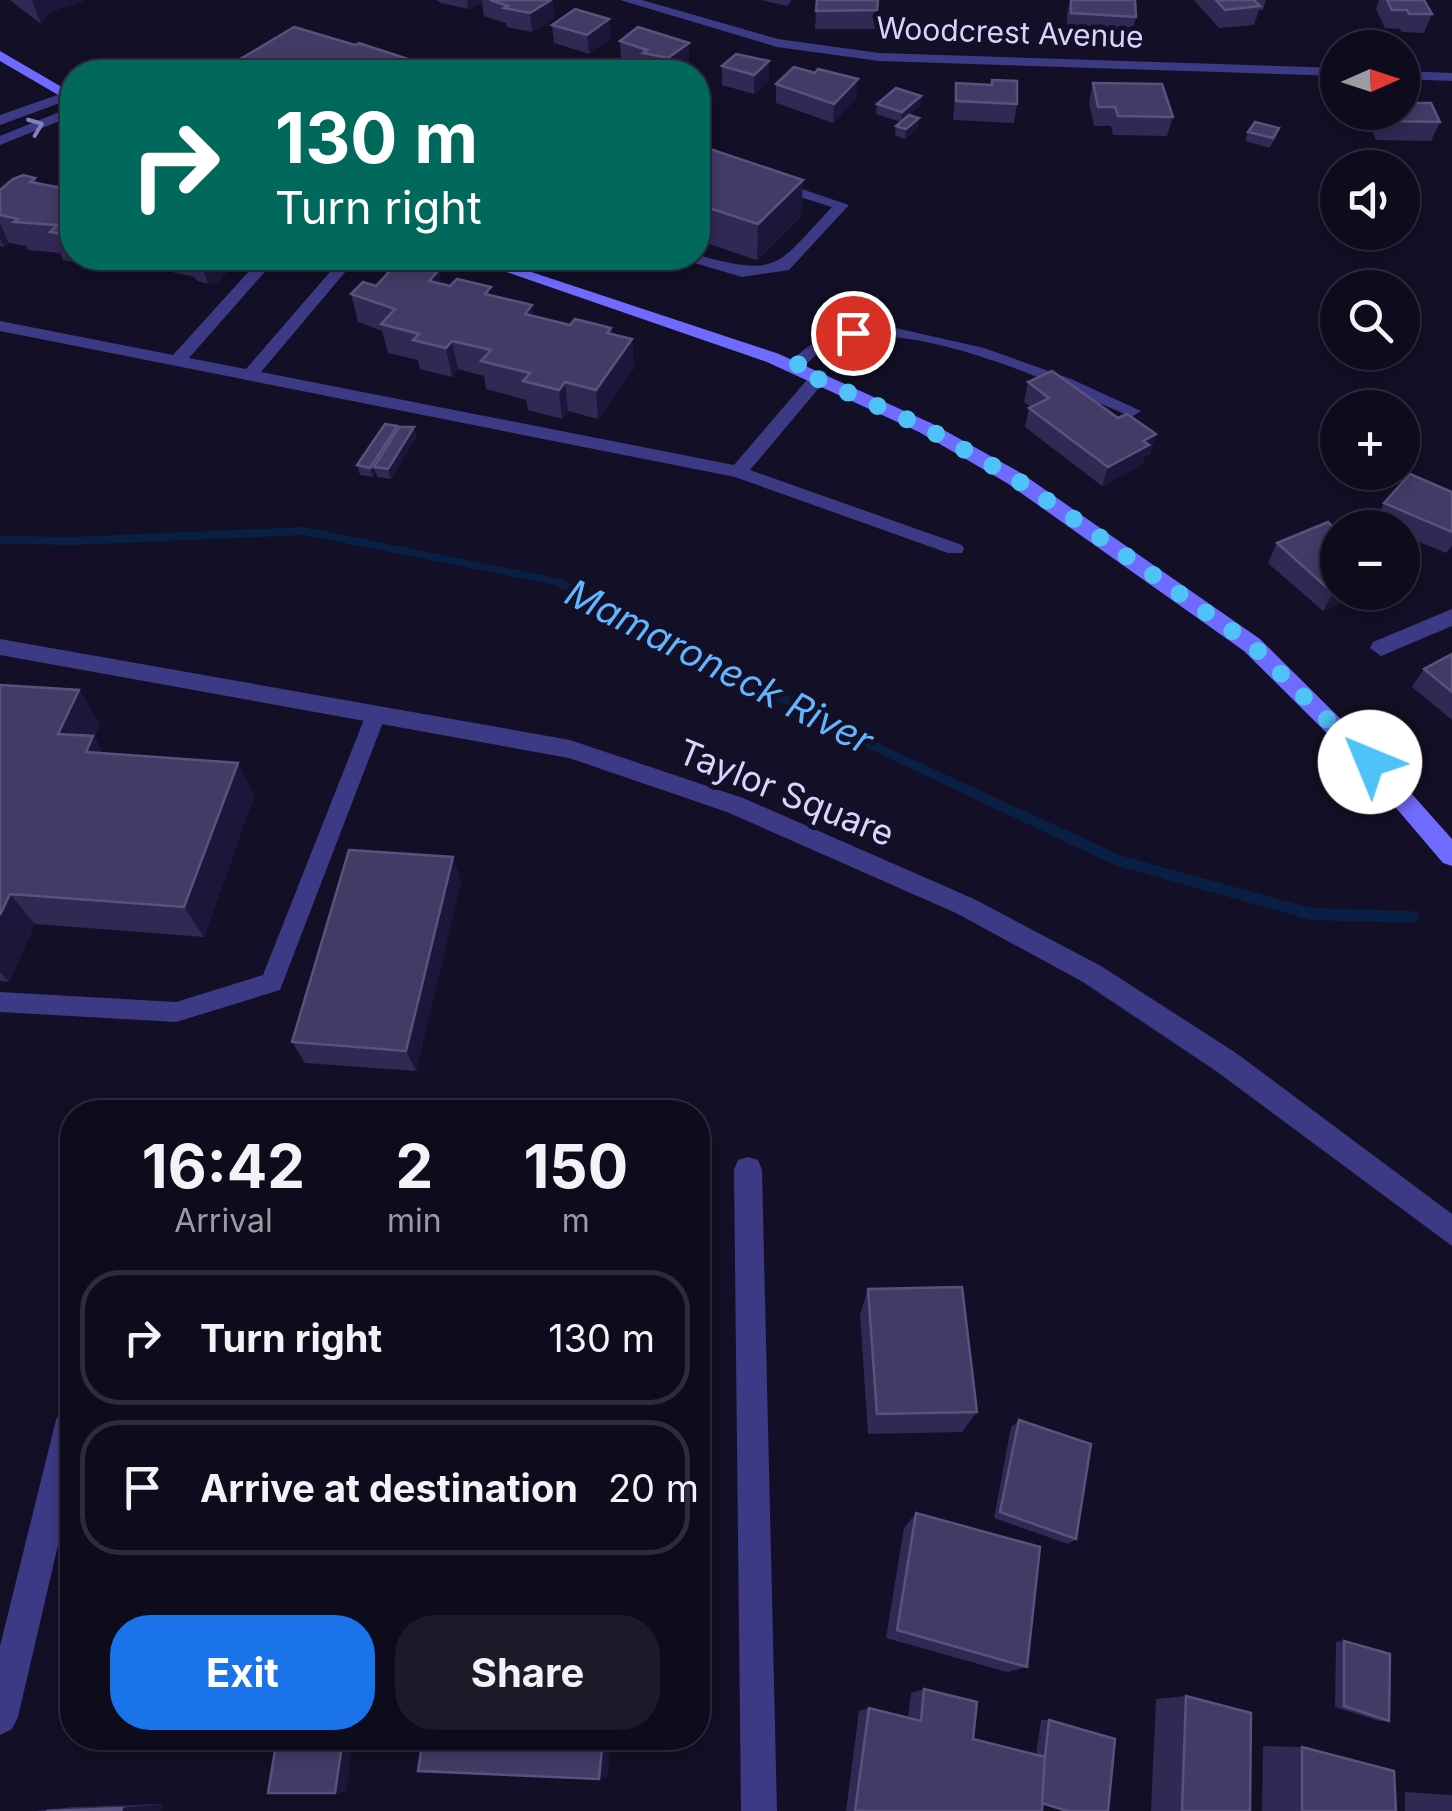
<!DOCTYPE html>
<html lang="en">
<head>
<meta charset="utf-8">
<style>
	:root { --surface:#0e0b1c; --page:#1c1929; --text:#f1f3f6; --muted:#9b9ba3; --line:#2e2b3b; --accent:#1a73e8 }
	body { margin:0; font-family:Inter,sans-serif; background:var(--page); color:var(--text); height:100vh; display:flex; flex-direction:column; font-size:38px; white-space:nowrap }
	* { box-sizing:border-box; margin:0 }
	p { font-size:32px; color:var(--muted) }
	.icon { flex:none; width:55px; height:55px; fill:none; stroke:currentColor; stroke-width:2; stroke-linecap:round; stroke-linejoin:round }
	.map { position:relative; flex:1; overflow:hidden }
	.details { position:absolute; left:60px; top:1100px; width:650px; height:650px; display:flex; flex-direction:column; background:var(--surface); border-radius:40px; box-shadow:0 5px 15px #0003,0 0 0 2px var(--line) }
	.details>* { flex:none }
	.hud { position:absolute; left:60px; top:60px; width:650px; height:210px; border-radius:40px; box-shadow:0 5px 15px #0003,0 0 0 2px var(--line); background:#00695c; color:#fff; overflow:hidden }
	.needle { width:65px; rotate:87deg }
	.buttons { position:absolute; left:1320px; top:30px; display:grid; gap:20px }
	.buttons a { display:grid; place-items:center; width:100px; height:100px; border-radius:50%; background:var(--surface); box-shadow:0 5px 15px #0003,0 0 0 2px var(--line); font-size:50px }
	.pin { position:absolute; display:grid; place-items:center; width:85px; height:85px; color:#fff; margin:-42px; border:5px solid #fff; border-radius:50%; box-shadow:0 2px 10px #0007 }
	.me { position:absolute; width:110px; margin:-55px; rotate:315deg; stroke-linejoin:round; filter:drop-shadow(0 0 8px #0008) }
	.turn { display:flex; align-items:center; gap:35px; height:210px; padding:0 50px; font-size:45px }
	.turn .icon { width:130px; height:130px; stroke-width:2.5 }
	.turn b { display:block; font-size:70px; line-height:85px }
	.eta { display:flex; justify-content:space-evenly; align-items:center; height:170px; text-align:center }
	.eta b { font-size:60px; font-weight:700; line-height:70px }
	.button { display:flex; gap:20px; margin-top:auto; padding:20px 50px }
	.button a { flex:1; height:115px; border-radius:40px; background:var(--accent); color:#fff; font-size:40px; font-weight:700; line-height:115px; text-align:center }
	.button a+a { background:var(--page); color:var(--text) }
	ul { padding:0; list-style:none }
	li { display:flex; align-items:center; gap:30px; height:135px; margin:0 20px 15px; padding:0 30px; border:5px solid var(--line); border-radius:40px }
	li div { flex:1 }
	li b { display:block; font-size:38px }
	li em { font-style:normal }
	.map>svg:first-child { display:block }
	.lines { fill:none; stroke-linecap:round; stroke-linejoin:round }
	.stream { fill:#0a1f44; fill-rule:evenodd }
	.lane { fill:#3d3a85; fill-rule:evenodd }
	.street { fill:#3d3a85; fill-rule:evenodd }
	.secondary { fill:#6f6bff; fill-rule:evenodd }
	.wall { fill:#312854 }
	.shaded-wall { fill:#1d163a }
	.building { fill:#433a66; stroke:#5a527e; stroke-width:2.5 }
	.oneway { stroke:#837fbc }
	.route { stroke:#4fc3f7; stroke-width:18; stroke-dasharray:0 32.4 }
	.labels { text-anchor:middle; stroke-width:10; stroke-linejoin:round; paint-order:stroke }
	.far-street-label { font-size:30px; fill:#d9d4ff; stroke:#130f26 }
	.street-label { font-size:35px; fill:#d9d4ff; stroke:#130f26 }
	.water-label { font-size:38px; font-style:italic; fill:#62b6ff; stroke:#130f26 }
</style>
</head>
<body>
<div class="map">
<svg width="1452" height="1811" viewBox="0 0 1452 1811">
	<rect width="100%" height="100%" fill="#130f26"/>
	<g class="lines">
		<path class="stream" d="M304,527L562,579L888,748L1122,856L1311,908L1412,911L1417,913L1419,917L1417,921L1412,923L1311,920L1114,865L880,754L555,585L304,535L73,545L0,544V536L73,537Z"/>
		<g class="lane">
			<path d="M72,107V116L0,145V136Z"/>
			<path d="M768,181H778L849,205L789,270L742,277L688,261L686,258H698V255C780,278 777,265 832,207L768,187Z"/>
			<path d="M261,258L276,259L189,358L246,369L342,258H357L261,372L734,465L812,374L818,373L826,378L824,382L750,470L962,545L964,549L962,553H948L735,477L0,331V321L173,355Z"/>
			<path d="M891,327L984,348L1071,379L1141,411L1133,416L1127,415C1058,385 901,311 829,345C818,351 809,362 800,371H788L786,367C818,331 845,328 891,327Z"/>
			<path d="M375,709L385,717L280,990L176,1022L0,1012V992L176,1002L263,975L365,717Z"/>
		</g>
		<g class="street">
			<path d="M620,0H642L778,39L879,53L1338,68V76L879,61L777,47Z"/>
			<path d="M1402,71L1452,73V81L1402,79Z"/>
			<path d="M66,92L71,93V99L0,125V115Z"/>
			<path d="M1452,609V626L1381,656L1370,648L1373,642Z"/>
			<path d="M0,639L570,740L743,798L974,899L1101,966L1236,1053L1452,1214V1246L1216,1071L1083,982L956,913L727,812L569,758L0,655Z"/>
			<path d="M748,1157L758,1160L762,1170L777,1811H741L734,1170L738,1160Z"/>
			<path d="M72,1404V1485L18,1717L12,1729L0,1735V1646L56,1420L61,1409Z"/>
		</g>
		<g class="secondary">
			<path d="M0,51L72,93V103L0,61Z"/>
			<path d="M466,258H489L779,354L933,424L1021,473L1260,639L1378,756L1452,839V866L1443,863L1362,768L1244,651L1007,483L919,432L767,362Z"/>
		</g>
	</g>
	<g class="wall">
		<path d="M10,0H85L49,12L41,24Z"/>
		<path d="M436,0H552L554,18L532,32L507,27L506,23L484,16L482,2L468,9L441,3Z"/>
		<path d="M761,0H792L787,6Z"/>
		<path d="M878,0L875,29H815L816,11Z"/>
		<path d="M1070,0H1135L1136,17L1131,36L1067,31V14Z"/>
		<path d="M1194,0H1266L1263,10H1259L1254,25L1219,28Z"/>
		<path d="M1379,0H1424L1432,14L1424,33L1402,32L1400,29L1385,28L1376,9Z"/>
		<path d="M609,19L611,38L589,54L554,43L552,25Z"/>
		<path d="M620,41L689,43V62L675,72H644L643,67L621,60Z"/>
		<path d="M237,61L448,72H240Z"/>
		<path d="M769,61V80L754,94L722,85V66Z"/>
		<path d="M956,83L1017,104L1014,123L953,120Z"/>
		<path d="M1093,83L1173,117L1167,136L1113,135L1111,126H1094L1089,102Z"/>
		<path d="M776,84L856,98L833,123L776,103Z"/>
		<path d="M921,96L920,106L906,117L919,118L918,128L905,139L895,135L896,126L901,122L876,114L877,104Z"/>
		<path d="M1372,112H1402L1440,122L1431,141L1376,140L1368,121Z"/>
		<path d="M1279,128L1276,138L1269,148L1245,141L1248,132Z"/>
		<path d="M698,145L803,180L801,216L757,260L709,244L704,249L698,247Z"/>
		<path d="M35,178L38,184L68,189L72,185V258H240L219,281L208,284L197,281L195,277L148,267L142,273L98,260L92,266L63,260L60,253L28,250L26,246L9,243L4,247L0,246V190Z"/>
		<path d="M442,285L532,305L533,316L570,325L611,328L612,335L632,339L634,368L598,419L568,411L562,419L528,410L526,400L486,389L484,376L458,369L452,377L420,369L418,360L388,353L382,331L358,322L351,294L376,286Z"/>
		<path d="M1028,382L1156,434L1150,454L1145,456L1142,465L1102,486L1025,427L1029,408L1031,407L1024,402Z"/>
		<path d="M414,427L416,437L391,479L377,477L376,473L373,477L360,475L357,465L398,429Z"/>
		<path d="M1452,492V546L1446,553L1402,535V528H1385L1373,523L1384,503Z"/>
		<path d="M1332,526L1338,592L1323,611L1268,563L1277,543Z"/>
		<path d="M1452,654V720L1412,687L1424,669Z"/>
		<path d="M0,685L79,690L100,724L94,737L104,754L238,763L254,796L204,937L35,924L9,982L0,981Z"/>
		<path d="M461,881L416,1071L305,1063L292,1042Z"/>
		<path d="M868,1289L977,1412L962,1432L868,1434L860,1314Z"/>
		<path d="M1019,1420L1076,1539L1068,1544L994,1518L1011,1427Z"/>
		<path d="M916,1513L1027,1667L1007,1672L886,1638L904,1528Z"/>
		<path d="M1344,1641L1389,1721H1379L1335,1707L1336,1642Z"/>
		<path d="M924,1689L973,1739L1036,1755L1041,1720H1049L1108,1811H1064L1042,1804V1811H846L859,1711L869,1708L908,1718L911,1693Z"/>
		<path d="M1186,1696L1250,1811H1151L1156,1699Z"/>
		<path d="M1263,1746L1302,1747L1396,1811H1262Z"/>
		<path d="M1405,1792L1452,1795V1811H1405Z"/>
		<path d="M163,1804L161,1811H34L74,1807Z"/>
	</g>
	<g class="shaded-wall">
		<path d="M32,0H85L49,12L41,24Z"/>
		<path d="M467,0H481L482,2L468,9Z"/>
		<path d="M552,0L554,18L532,32L530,13Z"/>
		<path d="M609,19L611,38L589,54L587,35Z"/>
		<path d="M689,43V62L675,72H668V58Z"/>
		<path d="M769,61V80L754,94V75Z"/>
		<path d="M858,79L856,98L833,123L834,104Z"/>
		<path d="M921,96L920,106L901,122L902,112Z"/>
		<path d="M919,118L918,128L905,139L906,129Z"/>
		<path d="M803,180L801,216L757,260L758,224Z"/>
		<path d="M709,208V244L704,249L703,213Z"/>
		<path d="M0,224L9,243L4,247L0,238Z"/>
		<path d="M89,258H97L98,260L92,266Z"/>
		<path d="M136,258H144L148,267L142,273Z"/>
		<path d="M199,258H240L219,281L208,284Z"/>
		<path d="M439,270L445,298L429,281Z"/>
		<path d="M532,305L536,334L525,314Z"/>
		<path d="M632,339L634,368L598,419L596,390Z"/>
		<path d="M452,341L458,369L452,377L446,348Z"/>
		<path d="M565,382L568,411L562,419L559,390Z"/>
		<path d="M397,426L399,436L374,467L376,473L373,477L370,468Z"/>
		<path d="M414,427L416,437L391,479L388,469Z"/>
		<path d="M1156,434L1150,454L1145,456L1142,465L1102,486L1108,467L1143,441Z"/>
		<path d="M1411,564L1402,578V568Z"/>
		<path d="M1338,591V592H1365L1323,611L1333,593Z"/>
		<path d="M79,690L100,724L94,737L114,769L58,734Z"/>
		<path d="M238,763L254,796L204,937L184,907Z"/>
		<path d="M453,857L461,881L416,1071L406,1051Z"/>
		<path d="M10,894L35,924L9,982L0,972V915Z"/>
		<path d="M343,1738H354L346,1792L335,1793Z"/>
		<path d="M603,1738H611L608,1777L599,1779Z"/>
		<path d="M163,1804L161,1811H121L122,1808Z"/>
	</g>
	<g class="building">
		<path d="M490,0H551L530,13L504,8L508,6Z"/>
		<path d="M817,0H878L877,10L816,11Z"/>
		<path d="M1071,0H1135L1136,17L1071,13Z"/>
		<path d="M1216,0H1254L1260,6L1225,10Z"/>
		<path d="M1387,0H1424L1432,14H1409L1407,10H1392Z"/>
		<path d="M575,9L609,19L587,35L552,25Z"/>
		<path d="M294,27L355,45L359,43L448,72H269L237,61Z"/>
		<path d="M638,27L689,43L668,58L643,53L647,50L620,41Z"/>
		<path d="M736,54L769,61L754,75L722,66Z"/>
		<path d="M794,67L815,73L818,69L858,79L834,104L776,84Z"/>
		<path d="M992,80L1017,81V104L956,101V83L992,85Z"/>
		<path d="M1093,83L1162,84L1173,117L1118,116L1115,107H1098Z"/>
		<path d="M896,88L921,96L902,112L877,104Z"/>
		<path d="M1402,103H1431L1440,122L1384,121L1381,112H1402Z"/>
		<path d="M909,115L919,118L906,129L896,126Z"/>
		<path d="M1255,122L1279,128L1273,138L1248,132Z"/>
		<path d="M698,145L803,180L758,224L709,208L703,213L698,211Z"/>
		<path d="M23,175L35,178L30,182L68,189L72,185V236L50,232L57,225L14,222L18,219L0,215V190L13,179Z"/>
		<path d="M400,260L439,270L429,281L450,286L457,279L491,287L485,294L532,305L525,314L570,325L575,319L611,328L607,333L632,339L596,390L565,382L559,390L523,381L530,373L481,361L491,350L452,341L446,348L413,340L419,334L381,324L395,309L351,294L363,282L376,286Z"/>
		<path d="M1052,371L1118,418L1127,414L1156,434L1143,441L1149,445L1108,467L1029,408L1049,398L1028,382Z"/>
		<path d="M385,424L397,426L370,468L357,465Z"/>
		<path d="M399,427H414L388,469L374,467Z"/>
		<path d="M1410,474L1452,492V532L1384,503Z"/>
		<path d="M1354,517L1366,528H1338V591L1333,593L1277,543L1328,522L1332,526Z"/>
		<path d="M1402,558L1411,564L1402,568Z"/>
		<path d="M1452,654V692L1424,669Z"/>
		<path d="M0,685L79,690L58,734L93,736L86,752L238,763L184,907L10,894L0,915Z"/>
		<path d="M349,850L453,857L406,1051L292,1042Z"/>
		<path d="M962,1287L977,1412L877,1414L868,1289Z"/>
		<path d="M1019,1420L1091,1444L1076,1539L1000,1512Z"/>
		<path d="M916,1513L1040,1547L1027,1667L897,1630Z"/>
		<path d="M1344,1641L1390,1654L1389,1721L1344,1706Z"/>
		<path d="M72,1644V1698H60Z"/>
		<path d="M924,1689L977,1702L973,1739L1045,1757L1042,1811H855L869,1708L921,1721Z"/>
		<path d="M1186,1696L1251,1713L1250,1811H1182Z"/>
		<path d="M1049,1720L1115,1739L1108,1811H1067L1042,1803L1045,1757Z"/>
		<path d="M277,1738H343L335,1793H268Z"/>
		<path d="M423,1738H603L599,1779L418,1771Z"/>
		<path d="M1302,1747L1394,1771L1396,1811H1302Z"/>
		<path d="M122,1808L121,1811H46Z"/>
	</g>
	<defs><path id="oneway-chevron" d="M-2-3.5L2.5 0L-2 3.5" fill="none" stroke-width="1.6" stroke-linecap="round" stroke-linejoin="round" transform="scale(2.5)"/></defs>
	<use class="oneway" href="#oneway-chevron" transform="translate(36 126) rotate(-22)"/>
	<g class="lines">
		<path class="route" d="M853,333L823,342L794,368L926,428L1014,478L1064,512L1252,645L1370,762"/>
	</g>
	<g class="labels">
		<g class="far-street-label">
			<text transform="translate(1010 33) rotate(2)" y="10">Woodcrest Avenue</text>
		</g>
		<g class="street-label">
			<text transform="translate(786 793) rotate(22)" y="12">Taylor Square</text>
		</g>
		<g class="water-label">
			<text transform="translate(719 667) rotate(27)" y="13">Mamaroneck River</text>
		</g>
	</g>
</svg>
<div class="buttons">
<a><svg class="needle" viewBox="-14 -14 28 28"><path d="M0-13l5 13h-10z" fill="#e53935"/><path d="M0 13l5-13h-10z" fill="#9b9ba3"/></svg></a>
<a><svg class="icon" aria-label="sound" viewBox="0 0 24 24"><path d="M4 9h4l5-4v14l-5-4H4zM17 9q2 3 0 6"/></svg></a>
<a><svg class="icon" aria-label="search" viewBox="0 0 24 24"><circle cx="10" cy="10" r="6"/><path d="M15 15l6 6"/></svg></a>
<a>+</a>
<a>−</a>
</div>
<div class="pin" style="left:853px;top:333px;background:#d93025"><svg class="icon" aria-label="arrive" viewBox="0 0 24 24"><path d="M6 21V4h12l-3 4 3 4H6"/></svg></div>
<svg class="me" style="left:1370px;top:762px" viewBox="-20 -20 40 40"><circle r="19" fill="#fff"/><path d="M0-13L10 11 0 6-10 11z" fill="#4fc3f7"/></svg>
<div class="hud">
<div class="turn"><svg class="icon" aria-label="right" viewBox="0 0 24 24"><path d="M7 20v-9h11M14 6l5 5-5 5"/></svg><div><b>130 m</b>Turn right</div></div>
</div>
<section class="details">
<div class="eta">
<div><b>16:42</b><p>Arrival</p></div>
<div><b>2</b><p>min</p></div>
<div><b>150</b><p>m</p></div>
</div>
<ul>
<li><svg class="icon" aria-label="right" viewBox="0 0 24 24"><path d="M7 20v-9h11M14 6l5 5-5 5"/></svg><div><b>Turn right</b></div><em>130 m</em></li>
<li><svg class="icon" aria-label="arrive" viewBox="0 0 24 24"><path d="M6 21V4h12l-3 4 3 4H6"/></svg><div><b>Arrive at destination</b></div><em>20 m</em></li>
</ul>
<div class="button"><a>Exit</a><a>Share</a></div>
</section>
</div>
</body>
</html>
